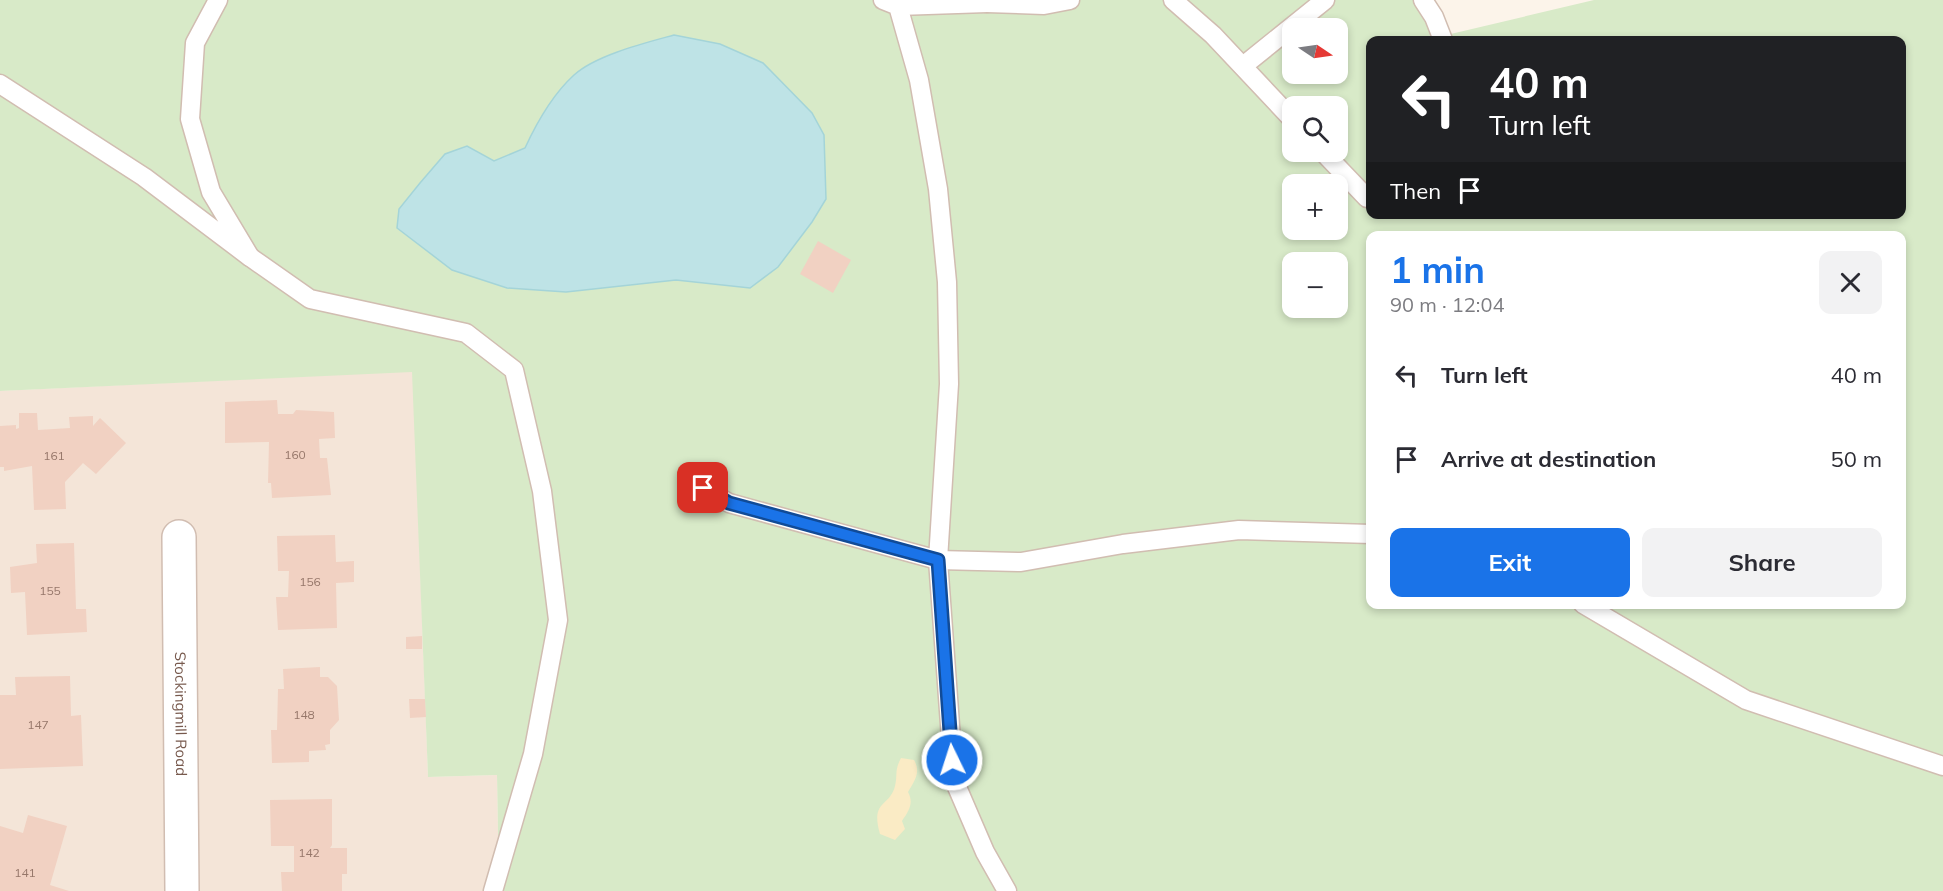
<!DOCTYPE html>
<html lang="en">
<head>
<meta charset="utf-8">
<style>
	:root { --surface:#fff; --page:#f2f2f3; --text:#2b2b33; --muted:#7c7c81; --accent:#1a73e8 }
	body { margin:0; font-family:Mulish,sans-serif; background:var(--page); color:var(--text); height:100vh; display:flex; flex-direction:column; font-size:22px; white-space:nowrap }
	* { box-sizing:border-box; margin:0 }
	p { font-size:20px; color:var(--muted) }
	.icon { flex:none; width:33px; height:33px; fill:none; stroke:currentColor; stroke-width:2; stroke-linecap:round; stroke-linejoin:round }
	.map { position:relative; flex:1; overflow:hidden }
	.sheet { position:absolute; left:1366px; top:231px; width:540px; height:378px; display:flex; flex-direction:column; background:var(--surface); border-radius:12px; box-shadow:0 3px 9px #0003 }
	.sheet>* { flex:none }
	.hud { position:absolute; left:1366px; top:36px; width:540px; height:183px; border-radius:12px; box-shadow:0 3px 9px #0003; background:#202124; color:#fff; overflow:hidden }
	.needle { width:39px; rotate:103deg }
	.tools { position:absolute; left:1282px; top:18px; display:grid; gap:12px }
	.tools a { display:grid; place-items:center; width:66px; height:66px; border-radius:12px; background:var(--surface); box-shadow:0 3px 9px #0003; font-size:30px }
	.pin { position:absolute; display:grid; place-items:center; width:51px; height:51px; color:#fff; margin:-26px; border-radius:12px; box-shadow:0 3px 9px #0006 }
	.me { position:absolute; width:66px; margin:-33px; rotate:356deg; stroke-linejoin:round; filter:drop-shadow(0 0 4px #0008) }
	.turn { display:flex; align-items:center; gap:21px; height:126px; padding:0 24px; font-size:27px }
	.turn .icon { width:78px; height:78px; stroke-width:2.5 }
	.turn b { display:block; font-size:42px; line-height:51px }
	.then { display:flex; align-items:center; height:57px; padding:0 24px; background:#0003; gap:12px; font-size:22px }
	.round { display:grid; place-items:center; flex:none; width:63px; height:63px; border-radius:12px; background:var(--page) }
	.headline { display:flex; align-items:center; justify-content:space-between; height:102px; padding:0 24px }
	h1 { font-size:36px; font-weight:700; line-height:45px; color:var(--accent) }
	.action { display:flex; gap:12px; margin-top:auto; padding:12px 24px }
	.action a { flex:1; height:69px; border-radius:12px; background:var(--accent); color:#fff; font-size:24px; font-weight:700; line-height:69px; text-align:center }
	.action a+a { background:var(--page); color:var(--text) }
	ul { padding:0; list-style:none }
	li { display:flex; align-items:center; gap:18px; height:84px; padding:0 24px }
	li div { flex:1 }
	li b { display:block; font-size:22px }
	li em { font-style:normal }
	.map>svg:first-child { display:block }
	.residential { fill:#f4e5d8 }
	.green { fill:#d8eac8; fill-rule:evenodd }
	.sand { fill:#faebc5 }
	.water { fill:#bee3e6; stroke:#a4d4d8; stroke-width:1.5 }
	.building { fill:#f1d1c2 }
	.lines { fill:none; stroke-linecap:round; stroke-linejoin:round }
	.service-casing { stroke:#d1bdb1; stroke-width:21 }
	.minor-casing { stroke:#d1bdb1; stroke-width:36 }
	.service { stroke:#fff; stroke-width:18 }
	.minor { stroke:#fff; stroke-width:33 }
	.route-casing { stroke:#114b97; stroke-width:15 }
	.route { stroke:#1a73e8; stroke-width:10 }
	.labels { text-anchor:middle; stroke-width:5; stroke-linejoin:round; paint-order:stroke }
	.number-label { font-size:12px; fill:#96776a }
	.street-label { font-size:15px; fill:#77594d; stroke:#fff8f0 }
</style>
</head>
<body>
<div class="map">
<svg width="1943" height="891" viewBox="0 0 1943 891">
	<rect width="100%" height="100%" fill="#fcf4ea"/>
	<path class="residential" d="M413,371L428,777L497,775L499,891H0V391Z"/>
	<path class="green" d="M0,0H1427L1438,37L1594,0H1943V891H499L497,775L428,777L412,372L0,391ZM1293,28H1338V74H1293ZM1371,40H1902V214H1371ZM1293,106H1338V152H1293ZM1293,184H1338V230H1293ZM1371,236H1902V604H1371ZM1293,262H1338V308H1293Z"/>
	<path class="sand" d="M901,758L914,760C921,772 915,780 908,792C914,803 909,811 902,821L905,829L895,840L880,834C870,800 890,807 895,786C898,774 894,771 901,758Z"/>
	<path class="water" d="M674,35L720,44L763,63L812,113L824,135L826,199L812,222L778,267L750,288L676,280L566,292L507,288L452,270L397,228L399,209L420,183L445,154L467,146L494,161L525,148C537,122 552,95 574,75C596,55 645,43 674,35Z"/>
	<g class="building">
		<path d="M818,241L851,260L833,293L800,274Z"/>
		<path d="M277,400L278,414H293L296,410L334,412L335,438L319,439L320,458H327L331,495L272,498L271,483H268L269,442L225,443V402Z"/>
		<path d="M19,413H37L38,430L70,428L69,417L93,416V426L100,418L126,443L96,474L83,463L65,482L66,509L34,510L32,466L4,471V467H0V426L16,425V429L19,428Z"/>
		<path d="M335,535L336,562L354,561V582L336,583L337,628L278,630L276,597H288L289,571H278L277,536Z"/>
		<path d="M74,543L76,609H86L87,632L27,635L25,592L11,593L10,567L37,563L36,544Z"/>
		<path d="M422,636V649H406V637Z"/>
		<path d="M320,667V677H328L337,686L339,720L330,730V744L325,745L326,750L309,751V762L272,763L271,730H277L278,689H284L283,669Z"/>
		<path d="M70,676L71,716L81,715L83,766L0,769V695H16L15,677Z"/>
		<path d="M409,699H425L426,717L410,718Z"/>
		<path d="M332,799V845L330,848H347V874H342V891H282L281,872H294V846H271L270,800Z"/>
		<path d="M28,815L67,826L50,885L69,891H0V826L23,833Z"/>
	</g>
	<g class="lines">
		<defs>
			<g id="service">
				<path d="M883,0L898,6L919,80L938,189L947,282L949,384L938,560L954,780L985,852L1007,891"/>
				<path d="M987,0V3L1044,5L1070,0"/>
				<path d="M1173,0L1213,35L1293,120"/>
				<path d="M1423,0L1434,17L1443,40"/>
				<path d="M898,6L987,3"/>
				<path d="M1243,66L1325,0"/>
				<path d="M0,84L144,177L250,257L211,192L190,119L195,43L218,0"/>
				<path d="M1323,152L1367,198"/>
				<path d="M250,257L310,299L466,333L514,370L542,491L558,620L533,754L493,891"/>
				<path d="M703,488L729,503L938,560L1021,562L1123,544L1239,530L1371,534"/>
				<path d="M1583,604L1746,700L1943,766"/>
			</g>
			<g id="minor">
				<path id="s1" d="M179,537L182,891"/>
			</g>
		</defs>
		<use href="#service" class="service-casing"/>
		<use href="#minor" class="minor-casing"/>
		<use href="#service" class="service"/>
		<use href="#minor" class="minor"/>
	</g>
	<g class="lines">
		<defs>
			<path id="route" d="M703,488L729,503L938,560L952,760"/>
		</defs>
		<use href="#route" class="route-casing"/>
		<use href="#route" class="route"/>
	</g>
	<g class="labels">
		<g class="number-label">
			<text x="295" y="459">160</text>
			<text x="54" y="460">161</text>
			<text x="310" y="586">156</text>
			<text x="50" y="595">155</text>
			<text x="304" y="719">148</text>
			<text x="38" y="729">147</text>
			<text x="309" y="857">142</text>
			<text x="25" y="877">141</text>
		</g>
		<g class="street-label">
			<text dy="5" stroke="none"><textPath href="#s1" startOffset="177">Stockingmill Road</textPath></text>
		</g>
	</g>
</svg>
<div class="tools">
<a><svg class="needle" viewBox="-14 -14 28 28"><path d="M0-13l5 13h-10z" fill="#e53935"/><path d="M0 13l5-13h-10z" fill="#7c7c81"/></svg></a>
<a><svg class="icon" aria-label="search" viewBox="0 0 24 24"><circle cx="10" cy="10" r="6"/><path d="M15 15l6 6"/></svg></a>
<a>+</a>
<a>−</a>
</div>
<div class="pin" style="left:703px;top:488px;background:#d93025"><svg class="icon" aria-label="arrive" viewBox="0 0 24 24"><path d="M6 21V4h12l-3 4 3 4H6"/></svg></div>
<svg class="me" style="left:952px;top:760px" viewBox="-20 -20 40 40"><circle r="17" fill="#1a73e8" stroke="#fff" stroke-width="3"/><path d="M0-11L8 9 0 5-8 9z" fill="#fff"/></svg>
<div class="hud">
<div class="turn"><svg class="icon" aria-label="left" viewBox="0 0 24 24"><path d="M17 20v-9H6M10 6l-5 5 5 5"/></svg><div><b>40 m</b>Turn left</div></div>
<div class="then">Then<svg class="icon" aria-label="arrive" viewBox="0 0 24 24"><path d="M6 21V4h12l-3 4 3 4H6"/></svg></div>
</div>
<section class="sheet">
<div class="headline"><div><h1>1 min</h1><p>90 m · 12:04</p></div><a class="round"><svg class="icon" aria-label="close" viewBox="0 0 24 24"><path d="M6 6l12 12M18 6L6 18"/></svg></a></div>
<ul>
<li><svg class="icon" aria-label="left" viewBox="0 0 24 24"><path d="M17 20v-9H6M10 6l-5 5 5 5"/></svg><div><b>Turn left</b></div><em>40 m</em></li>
<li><svg class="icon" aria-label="arrive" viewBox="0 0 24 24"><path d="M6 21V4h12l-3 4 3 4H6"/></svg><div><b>Arrive at destination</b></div><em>50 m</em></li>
</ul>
<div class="action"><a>Exit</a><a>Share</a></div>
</section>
</div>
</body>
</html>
